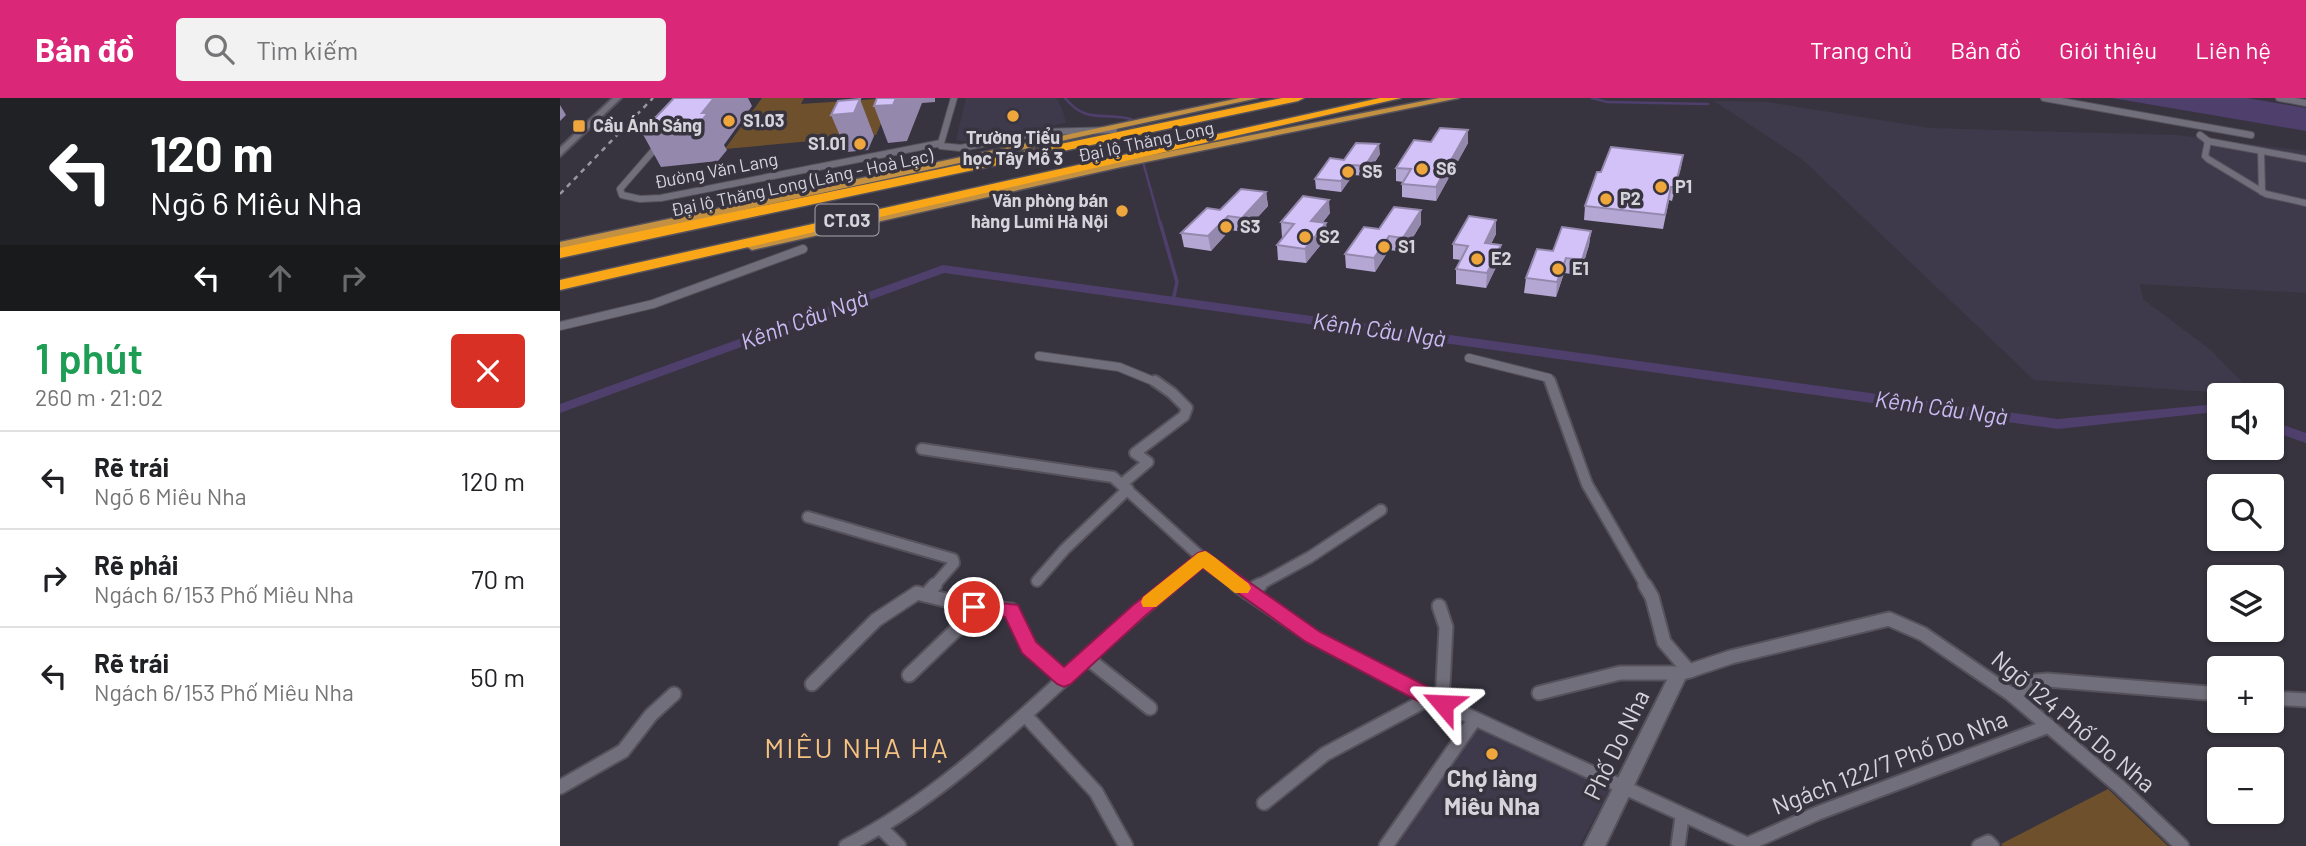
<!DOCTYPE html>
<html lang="vi">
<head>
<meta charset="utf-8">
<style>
	:root { --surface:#fff; --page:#f2f2f2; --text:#202124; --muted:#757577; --line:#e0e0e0; --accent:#db2777 }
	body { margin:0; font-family:Barlow,sans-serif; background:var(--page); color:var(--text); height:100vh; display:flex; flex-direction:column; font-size:26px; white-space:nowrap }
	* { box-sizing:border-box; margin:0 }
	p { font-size:23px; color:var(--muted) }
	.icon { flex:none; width:38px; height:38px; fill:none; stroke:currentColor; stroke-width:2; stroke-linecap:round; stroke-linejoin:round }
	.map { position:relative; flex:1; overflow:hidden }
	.panel { display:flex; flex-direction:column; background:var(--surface); width:560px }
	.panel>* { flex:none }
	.banner { background:#202124; color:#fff; overflow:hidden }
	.tools { position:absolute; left:1647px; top:285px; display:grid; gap:14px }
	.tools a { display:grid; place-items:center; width:77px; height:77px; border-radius:7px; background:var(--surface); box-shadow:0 2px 5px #0004; font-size:35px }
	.pin { position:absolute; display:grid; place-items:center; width:60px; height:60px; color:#fff; margin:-30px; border:4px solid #fff; border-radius:50%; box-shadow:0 2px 7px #0007 }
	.me { position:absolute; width:77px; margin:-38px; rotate:296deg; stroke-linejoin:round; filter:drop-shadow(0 0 5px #0008) }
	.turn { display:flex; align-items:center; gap:24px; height:147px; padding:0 35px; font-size:32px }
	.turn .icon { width:91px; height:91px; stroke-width:2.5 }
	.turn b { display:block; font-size:49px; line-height:60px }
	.lanes { display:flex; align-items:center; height:66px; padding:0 35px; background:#0003; justify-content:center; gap:35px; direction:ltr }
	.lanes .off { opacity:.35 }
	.round { display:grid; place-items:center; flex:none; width:74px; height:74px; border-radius:7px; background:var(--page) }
	.headline { display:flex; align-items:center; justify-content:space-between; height:119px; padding:0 35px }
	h1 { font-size:42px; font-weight:600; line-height:52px; color:#1e9e55 }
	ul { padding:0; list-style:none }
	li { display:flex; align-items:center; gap:21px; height:98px; padding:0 35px; border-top:2px solid var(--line) }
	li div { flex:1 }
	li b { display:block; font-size:26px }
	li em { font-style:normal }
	header { display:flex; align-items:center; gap:42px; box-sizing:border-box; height:98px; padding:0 35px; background:var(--accent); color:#fff }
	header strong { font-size:33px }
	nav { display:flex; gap:38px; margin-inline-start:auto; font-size:24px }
	.search { width:490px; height:63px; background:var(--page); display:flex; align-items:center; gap:18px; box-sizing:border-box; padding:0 24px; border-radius:7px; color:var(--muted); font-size:26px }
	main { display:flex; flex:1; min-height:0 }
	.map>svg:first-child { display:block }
	.built { fill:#3f3a4b }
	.green { fill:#6e512c }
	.water { fill:#4f3f6c }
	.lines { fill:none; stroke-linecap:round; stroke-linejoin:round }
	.stream-far1 { stroke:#4f3f6c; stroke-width:2.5 }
	.stream { stroke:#4f3f6c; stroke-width:3.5 }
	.canal { fill:#4f3f6c; fill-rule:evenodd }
	.minor-far3-casing { stroke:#56525c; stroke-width:8 }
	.minor-far2-casing { stroke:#56525c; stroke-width:10 }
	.minor-far1-casing { stroke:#56525c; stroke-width:14 }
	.minor-casing { stroke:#56525c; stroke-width:17 }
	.tertiary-casing { stroke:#56525c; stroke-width:4 }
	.primary-casing { stroke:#56525c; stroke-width:3 }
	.motorway-casing { stroke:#56525c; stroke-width:3 }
	.minor-far3 { stroke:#726f7c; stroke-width:6 }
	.minor-far2 { stroke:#726f7c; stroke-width:8 }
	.minor-far1 { stroke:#726f7c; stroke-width:10 }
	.minor { stroke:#726f7c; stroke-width:13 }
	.tertiary { fill:#726f7c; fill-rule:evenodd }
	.primary { fill:#c39141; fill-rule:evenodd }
	.motorway { fill:#f9a719; fill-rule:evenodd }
	.rail { stroke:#98969e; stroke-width:2.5; stroke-dasharray:5 5; stroke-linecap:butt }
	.wall { fill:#b5a7d4 }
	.shaded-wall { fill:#9488ad }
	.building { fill:#d3c2f7; stroke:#9488ad; stroke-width:2 }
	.route { fill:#db2777; stroke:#8e194d; stroke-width:2 }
	.slow { fill:#f59e0b }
	.poi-dot { fill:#efa73d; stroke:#37343f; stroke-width:2.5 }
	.labels { text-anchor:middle; stroke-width:7; stroke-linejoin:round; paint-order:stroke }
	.far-poi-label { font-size:18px; font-weight:bold; fill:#d6d4db; stroke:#37343f; text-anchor:start }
	.far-street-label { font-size:18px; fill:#d6d4db; stroke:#37343f }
	.shield { fill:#37343f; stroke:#a6a4ac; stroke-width:2 }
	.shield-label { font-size:19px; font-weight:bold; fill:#d6d4db }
	.water-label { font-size:23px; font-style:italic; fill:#cbb9f4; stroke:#37343f }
	.near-street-label { font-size:24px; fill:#d6d4db; stroke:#37343f }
	.near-poi-label { font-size:24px; font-weight:bold; fill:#d6d4db; stroke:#37343f }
	.near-neighbourhood-label { font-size:28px; letter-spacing:2px; fill:#f5c282; stroke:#37343f }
</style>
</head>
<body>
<header>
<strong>Bản đồ</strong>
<div class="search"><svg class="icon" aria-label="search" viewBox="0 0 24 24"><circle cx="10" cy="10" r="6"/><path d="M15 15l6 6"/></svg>Tìm kiếm</div>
<nav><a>Trang chủ</a><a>Bản đồ</a><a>Giới thiệu</a><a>Liên hệ</a></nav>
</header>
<main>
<section class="panel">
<div class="banner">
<div class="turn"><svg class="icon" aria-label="left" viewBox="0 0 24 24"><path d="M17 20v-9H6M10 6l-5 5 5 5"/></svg><div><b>120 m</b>Ngõ 6 Miêu Nha</div></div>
<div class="lanes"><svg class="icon" aria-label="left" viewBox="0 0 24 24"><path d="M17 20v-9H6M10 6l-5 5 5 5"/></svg><svg class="icon off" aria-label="ahead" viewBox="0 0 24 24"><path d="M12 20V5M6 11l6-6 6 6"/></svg><svg class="icon off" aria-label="right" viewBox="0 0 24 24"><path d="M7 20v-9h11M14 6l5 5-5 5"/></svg></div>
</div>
<div class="headline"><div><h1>1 phút</h1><p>260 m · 21:02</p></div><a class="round" style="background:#d93025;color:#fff"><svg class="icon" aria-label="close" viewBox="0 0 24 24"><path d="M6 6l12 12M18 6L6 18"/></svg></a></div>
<ul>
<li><svg class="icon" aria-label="left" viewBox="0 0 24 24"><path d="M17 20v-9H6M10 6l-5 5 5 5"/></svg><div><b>Rẽ trái</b><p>Ngõ 6 Miêu Nha</p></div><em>120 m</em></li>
<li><svg class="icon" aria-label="right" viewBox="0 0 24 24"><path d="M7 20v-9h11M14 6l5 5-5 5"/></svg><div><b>Rẽ phải</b><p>Ngách 6/153 Phố Miêu Nha</p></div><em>70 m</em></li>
<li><svg class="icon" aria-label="left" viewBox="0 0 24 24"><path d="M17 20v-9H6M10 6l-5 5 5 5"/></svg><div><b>Rẽ trái</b><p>Ngách 6/153 Phố Miêu Nha</p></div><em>50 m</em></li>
</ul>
</section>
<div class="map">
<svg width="1746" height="748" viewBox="0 0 1746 748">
	<rect width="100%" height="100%" fill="#37343f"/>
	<g class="built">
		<path d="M406,0H496L502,10L506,25L409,44L396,42Z"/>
		<path d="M1154,3L1207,4L1370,30L1617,37L1746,53V195L1580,186L1583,201L1652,253L1694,297L1474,282L1243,62Z"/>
		<path d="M908,623L1051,690L1019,748H821Z"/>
	</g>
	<g class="green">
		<path d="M202,0H244L241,6L332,0L316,37L165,51Z"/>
		<path d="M1548,691L1608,748H1443L1441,746Z"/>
	</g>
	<path class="water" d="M1552,0H1687L1746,10V33Z"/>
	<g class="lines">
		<g class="stream-far1">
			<path d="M505,0C526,26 543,14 571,21L600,125"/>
			<path d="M1032,0L1047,4L1148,6"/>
		</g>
		<path class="stream" d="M600,124L617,184L613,203"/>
		<g class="canal">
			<path d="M383,167L1498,321L1646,307L1659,310V318L1646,315L1498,331L384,175L0,315V306Z"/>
			<path d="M1712,323L1746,335V345L1712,333Z"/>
		</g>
		<defs>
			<g id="minor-far3">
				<path d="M1484,0L1691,37"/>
				<path d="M1719,0L1746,5"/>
				<path d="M1640,37L1648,43L1645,58L1648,61L1706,96L1746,105"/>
				<path d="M1647,43L1746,61"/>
				<path d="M100,45L60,91L62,97L80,101L101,100L381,45"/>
				<path d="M381,45V48L401,50L483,34L554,32"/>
				<path d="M381,45L394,0"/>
				<path d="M1701,53L1702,94"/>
			</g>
			<g id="minor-far2">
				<path d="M0,228L93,206L243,151"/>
				<path d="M479,258L559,269L598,285"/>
				<path d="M909,260L989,280L991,285"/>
			</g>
			<g id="minor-far1">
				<path d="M990,283L1027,386L1086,488"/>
				<path d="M362,351L553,379L653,470L680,488"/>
				<path d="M562,386L588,364L575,355L624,318L627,310L612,295L595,283"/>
				<path d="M248,419L393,461L394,465L374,488"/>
				<path d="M477,483L505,451L568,391"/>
				<path d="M609,488L645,460"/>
				<path d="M697,488L750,459L821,412"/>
			</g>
			<g id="minor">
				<path d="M677,487L753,539L870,600L1191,748"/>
				<path d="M1085,487L1092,499L1104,544L1129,573L1171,559L1329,521L1363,536L1452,597L1560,689L1622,748"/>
				<path d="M687,494L700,487"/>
				<path d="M366,497L375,487"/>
				<path d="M879,508L886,529L882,606"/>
				<path d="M527,560L590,610"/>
				<path d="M349,577L398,530L414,509"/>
				<path d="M252,586L316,522L357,495L414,509L451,512L469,549L504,581"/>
				<path d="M979,595L1060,575H1119"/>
				<path d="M1452,597L1476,583L1487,582L1659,596"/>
				<path d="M1712,600L1746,602"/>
				<path d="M465,617L536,694L566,748"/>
				<path d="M0,689L63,653L91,617L114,596"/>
				<path d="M704,705L765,656L870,600"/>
				<path d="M321,730L339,748"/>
				<path d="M1188,746L1258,715L1489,628"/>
				<path d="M286,748C411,684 503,573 611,487"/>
				<path d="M826,748L915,621"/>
				<path d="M1118,748L1122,719"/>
				<path d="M1419,748L1428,744L1432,748"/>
			</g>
			<g id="tertiary">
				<path d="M53,0H61L0,58V50Z"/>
				<path d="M1129,566L1135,568L1138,573L1135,578L1125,581L1045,748H1024L1113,570Z"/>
			</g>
			<g id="primary">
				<path d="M680,0H698L0,152V144Z"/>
				<path d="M879,0H899L561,69L192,152L186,148L192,144L561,63Z"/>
			</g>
			<g id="motorway">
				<path d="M722,0H744L738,3L0,160V150Z"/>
				<path d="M820,0H841L0,192V182Z"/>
			</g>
		</defs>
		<use href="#minor-far3" class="minor-far3-casing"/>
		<use href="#minor-far2" class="minor-far2-casing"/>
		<use href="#minor-far1" class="minor-far1-casing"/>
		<use href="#minor" class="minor-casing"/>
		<use href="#tertiary" class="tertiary-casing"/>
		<use href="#primary" class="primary-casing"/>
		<use href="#motorway" class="motorway-casing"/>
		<use href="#minor-far3" class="minor-far3"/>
		<use href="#minor-far2" class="minor-far2"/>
		<use href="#minor-far1" class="minor-far1"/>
		<use href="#minor" class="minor"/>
		<use href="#tertiary" class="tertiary"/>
		<use href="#primary" class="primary"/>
		<use href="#motorway" class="motorway"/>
		<path class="rail" d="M0,96L93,0"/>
	</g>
	<g class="wall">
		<path d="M871,44L908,45L876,103L842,99V86L843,84L836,83V70Z"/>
		<path d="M820,56L806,78L793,77L781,94L756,91L755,81L784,62Z"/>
		<path d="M1123,57L1112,103L1109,102L1103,131L1024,122L1025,108L1041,74Z"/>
		<path d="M706,94L708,108L684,134L670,132L651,153L624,149L621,135Z"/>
		<path d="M770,115L763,124L766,125L767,139L746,165L718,162L717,147L724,139H722L721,124Z"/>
		<path d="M936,122V136L931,146L941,147L940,161L926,190L896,186V171L901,162L893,161V146Z"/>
		<path d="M861,126L844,154L829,152L815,174L786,170L785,156L819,131Z"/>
		<path d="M1031,133L1029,147L1020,177L1004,175L996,199L964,195L966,180Z"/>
	</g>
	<g class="shaded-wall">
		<path d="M154,0H188L192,8L164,47L167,52L158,63L101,69L80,31L142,15Z"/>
		<path d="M336,0H375V4L362,5L347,43L328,45L314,8Z"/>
		<path d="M300,1L314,38L308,52L287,54L271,17Z"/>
		<path d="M0,7L6,17L0,23Z"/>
		<path d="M908,32V45L876,103V89Z"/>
		<path d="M819,46L820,56L806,78L805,68Z"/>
		<path d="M1123,57L1121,70L1112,103L1115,89Z"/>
		<path d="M793,67V77L781,94V83Z"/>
		<path d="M706,94L708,108L684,134L682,120Z"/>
		<path d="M769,102L770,115L753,137L751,123Z"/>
		<path d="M861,112V126L844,154L843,140Z"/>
		<path d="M668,118L670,132L651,153L648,138Z"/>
		<path d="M936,122V136L924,159L925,145Z"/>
		<path d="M766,125L767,139L746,165L745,151Z"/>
		<path d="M1031,133L1029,147L1020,177L1022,162Z"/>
		<path d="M829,138V152L815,174L814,160Z"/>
		<path d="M941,147L940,161L926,190L927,175Z"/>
		<path d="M1006,160L1004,175L996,199L997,184Z"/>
	</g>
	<g class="building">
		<path d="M114,0H154L142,15H148L139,26L80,31L90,20L96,19Z"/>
		<path d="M317,0H336L333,7L314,8Z"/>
		<path d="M300,1L294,15L271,17L278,3Z"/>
		<path d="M880,30L908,32L876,89L842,86L851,71L836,70L854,42L871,44Z"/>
		<path d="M796,45L819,46L805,68L793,67L781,83L755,81L770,60L784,62Z"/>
		<path d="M1051,49L1123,57L1115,89H1111L1105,117L1025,108L1037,74H1041Z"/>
		<path d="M681,91L706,94L682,120L668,118L648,138L621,135L647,110L660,112Z"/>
		<path d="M743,98L769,102L751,123L766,125L745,151L717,147L734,126L721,124Z"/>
		<path d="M834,109L861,112L843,140L829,138L814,160L785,156L804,129L819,131Z"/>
		<path d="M909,118L936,122L925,145L941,147L927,175L896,171L908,148L893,146Z"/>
		<path d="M1002,129L1031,133L1022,162L1006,160L997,184L966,180L977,151L993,153Z"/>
	</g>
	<path class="route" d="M645,453L760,534L890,600L893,606L890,612L883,614L875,612L746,544L643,470L585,518L511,586L504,589L497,586L462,555L445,519L407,514L404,509L407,504L414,502L458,507L476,544L504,569L572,508L638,455Z"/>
	<path class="slow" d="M645,453C651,455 679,479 688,485L691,490L688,495H675L643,470L596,509H583L581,504L583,499L638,455Z"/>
	<g class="poi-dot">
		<circle cx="453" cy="18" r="7"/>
		<circle cx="169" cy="23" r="7"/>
		<rect x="12" y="21" width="14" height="14" rx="3.5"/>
		<circle cx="300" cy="46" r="7"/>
		<circle cx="862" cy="71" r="7"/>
		<circle cx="788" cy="74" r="7"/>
		<circle cx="1101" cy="89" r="7"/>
		<circle cx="1046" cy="101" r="7"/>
		<circle cx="562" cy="113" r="7"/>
		<circle cx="666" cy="129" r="7"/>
		<circle cx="745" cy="139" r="7"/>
		<circle cx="824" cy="149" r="7"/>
		<circle cx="917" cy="161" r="7"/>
		<circle cx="998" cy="171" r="7"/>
		<circle cx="932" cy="656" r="7"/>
	</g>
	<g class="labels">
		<g class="far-poi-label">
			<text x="183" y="29">S1.03</text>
			<text x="33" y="34">Cầu Ánh Sáng</text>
			<text x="453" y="46" text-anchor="middle">Trường Tiểu<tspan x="453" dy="21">học Tây Mỗ 3</tspan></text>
			<text x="286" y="52" text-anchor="end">S1.01</text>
			<text x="876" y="77">S6</text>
			<text x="802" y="80">S5</text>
			<text x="1115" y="95">P1</text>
			<text x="1060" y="107">P2</text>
			<text x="548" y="109" text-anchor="end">Văn phòng bán<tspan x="548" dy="21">hàng Lumi Hà Nội</tspan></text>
			<text x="680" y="135">S3</text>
			<text x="759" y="145">S2</text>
			<text x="838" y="155">S1</text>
			<text x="931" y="167">E2</text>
			<text x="1012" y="177">E1</text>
		</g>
		<g class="far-street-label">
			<text transform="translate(586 44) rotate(-12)" y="6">Đại lộ Thăng Long</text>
			<text transform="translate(156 73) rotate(-11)" y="6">Đường Văn Lang</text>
			<text transform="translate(242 85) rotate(-12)" y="6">Đại lộ Thăng Long (Láng - Hoà Lạc)</text>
		</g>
		<rect class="shield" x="255.5" y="106.5" width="63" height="31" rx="5"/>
		<g class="shield-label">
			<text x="287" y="129">CT.03</text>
		</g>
		<g class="water-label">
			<text transform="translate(244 222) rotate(-20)" y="8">Kênh Cầu Ngà</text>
			<text transform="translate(819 232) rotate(8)" y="8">Kênh Cầu Ngà</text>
			<text transform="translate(1381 310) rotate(8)" y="8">Kênh Cầu Ngà</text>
		</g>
		<g class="near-street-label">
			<text transform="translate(1513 624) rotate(40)" y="8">Ngõ 124 Phố Do Nha</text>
			<text transform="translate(1057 647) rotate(-64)" y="8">Phố Do Nha</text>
			<text transform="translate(1330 665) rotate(-21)" y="8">Ngách 122/7 Phố Do Nha</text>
		</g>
		<g class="near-poi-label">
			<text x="932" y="689">Chợ làng<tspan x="932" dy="28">Miêu Nha</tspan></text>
		</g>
		<g class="near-neighbourhood-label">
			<text x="297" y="660">MIÊU NHA HẠ</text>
		</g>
	</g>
</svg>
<div class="tools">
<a><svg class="icon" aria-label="sound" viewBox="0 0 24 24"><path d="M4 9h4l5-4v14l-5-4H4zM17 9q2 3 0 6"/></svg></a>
<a><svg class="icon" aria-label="search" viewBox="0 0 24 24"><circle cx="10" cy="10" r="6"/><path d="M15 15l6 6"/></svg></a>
<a><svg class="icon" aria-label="layers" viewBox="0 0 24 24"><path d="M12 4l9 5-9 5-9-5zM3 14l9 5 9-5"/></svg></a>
<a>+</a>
<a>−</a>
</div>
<div class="pin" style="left:414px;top:509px;background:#d93025"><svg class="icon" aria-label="arrive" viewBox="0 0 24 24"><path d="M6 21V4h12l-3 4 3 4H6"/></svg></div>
<svg class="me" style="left:883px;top:606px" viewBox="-20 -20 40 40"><path d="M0-17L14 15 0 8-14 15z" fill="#db2777" stroke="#fff" stroke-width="4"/></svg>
</div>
</main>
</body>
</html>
